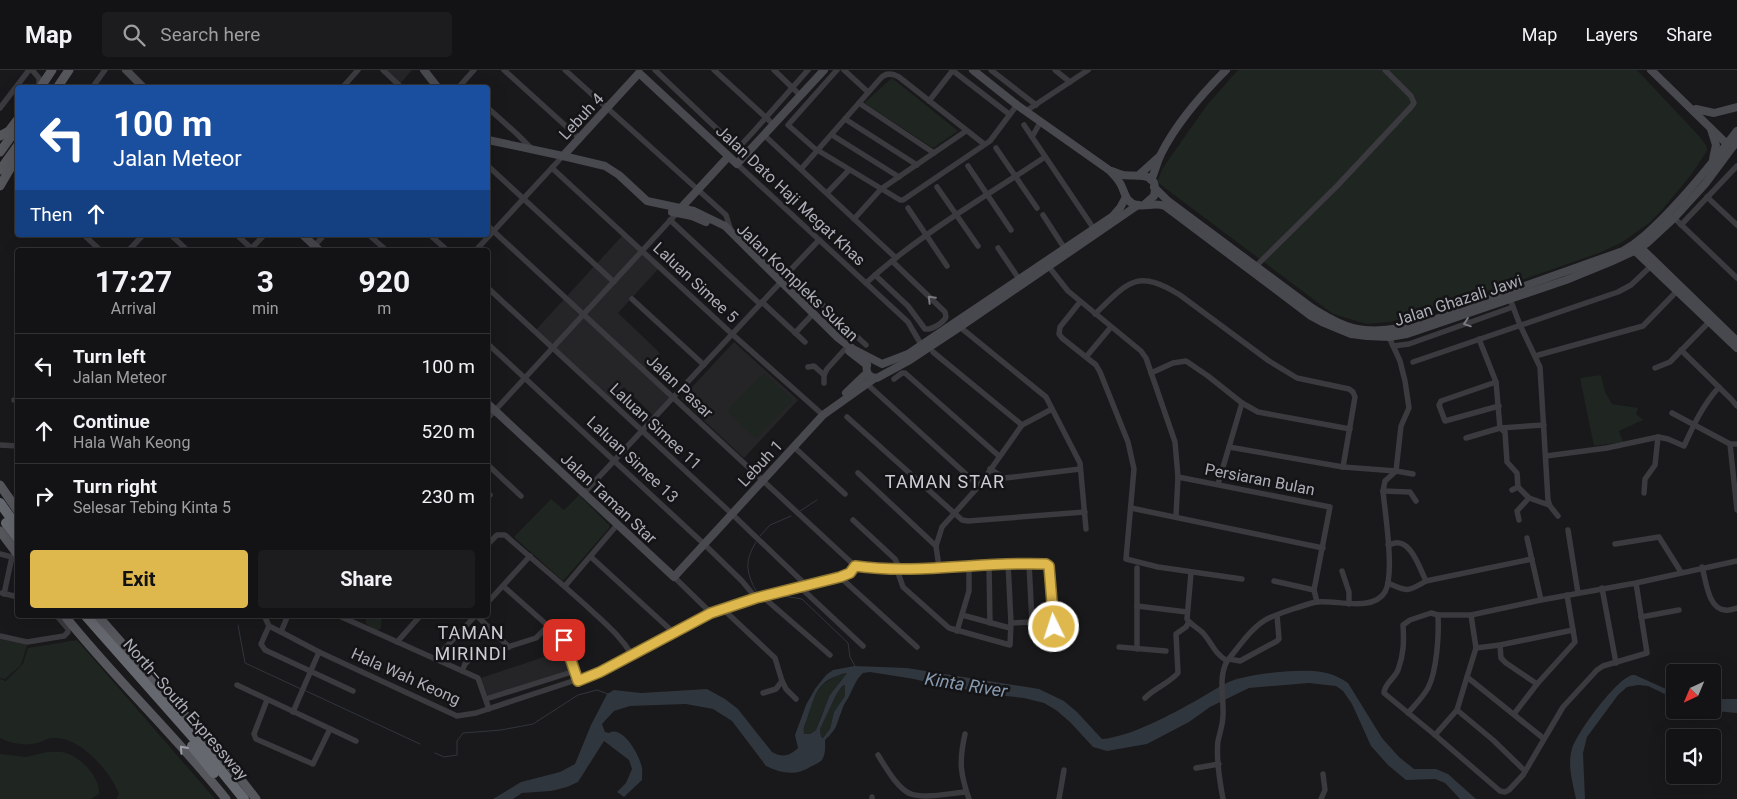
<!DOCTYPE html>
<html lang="en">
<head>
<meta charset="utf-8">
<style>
	:root { --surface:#131214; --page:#1c1b1d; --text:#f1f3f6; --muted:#9d9ea0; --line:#323234; --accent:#deb84c }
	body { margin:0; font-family:Roboto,sans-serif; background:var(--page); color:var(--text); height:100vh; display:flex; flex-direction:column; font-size:19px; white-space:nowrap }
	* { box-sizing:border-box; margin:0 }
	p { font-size:16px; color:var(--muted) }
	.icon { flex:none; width:28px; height:28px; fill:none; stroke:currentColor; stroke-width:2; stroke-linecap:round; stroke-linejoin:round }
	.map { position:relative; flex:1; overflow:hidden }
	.details { position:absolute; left:15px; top:178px; width:475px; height:370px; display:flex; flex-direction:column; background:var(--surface); border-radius:5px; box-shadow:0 5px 20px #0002,0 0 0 1px var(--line) }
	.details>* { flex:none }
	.top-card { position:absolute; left:15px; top:15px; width:475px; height:152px; border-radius:5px; box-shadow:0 5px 20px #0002,0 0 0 1px var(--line); background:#1a4fa0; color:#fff; overflow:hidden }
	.needle { width:32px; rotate:224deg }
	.fabs { position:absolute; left:1666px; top:594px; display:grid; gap:10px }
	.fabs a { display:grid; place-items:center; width:55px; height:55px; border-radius:5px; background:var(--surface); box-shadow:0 5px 20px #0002,0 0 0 1px var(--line); font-size:25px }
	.pin { position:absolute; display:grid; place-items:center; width:42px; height:42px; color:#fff; margin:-21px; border-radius:10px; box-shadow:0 2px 8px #0006 }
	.me { position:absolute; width:55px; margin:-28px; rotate:356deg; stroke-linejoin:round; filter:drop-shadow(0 0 4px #0008) }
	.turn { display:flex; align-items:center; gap:18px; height:105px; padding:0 15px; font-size:22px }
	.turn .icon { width:65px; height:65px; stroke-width:2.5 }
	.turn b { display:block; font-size:35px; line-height:42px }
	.then { display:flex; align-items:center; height:48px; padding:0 15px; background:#0003; gap:10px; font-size:19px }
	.eta { display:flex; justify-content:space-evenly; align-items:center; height:85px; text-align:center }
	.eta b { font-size:30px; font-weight:700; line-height:35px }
	.action { display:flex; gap:10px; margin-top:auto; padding:10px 15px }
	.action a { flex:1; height:58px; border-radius:5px; background:var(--accent); color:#111; font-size:20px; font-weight:700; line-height:58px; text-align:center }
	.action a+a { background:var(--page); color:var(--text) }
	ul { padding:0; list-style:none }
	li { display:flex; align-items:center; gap:15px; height:65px; padding:0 15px; border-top:1px solid var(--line) }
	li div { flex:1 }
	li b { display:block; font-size:19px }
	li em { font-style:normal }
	header { display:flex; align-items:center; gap:30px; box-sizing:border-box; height:70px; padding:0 25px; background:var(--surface); border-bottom:1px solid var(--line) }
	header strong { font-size:24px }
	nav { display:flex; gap:28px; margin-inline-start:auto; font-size:18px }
	.search { width:350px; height:45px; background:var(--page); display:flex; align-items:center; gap:12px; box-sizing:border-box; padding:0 18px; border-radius:5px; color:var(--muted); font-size:19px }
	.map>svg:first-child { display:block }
	.built { fill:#252527 }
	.green { fill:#1f2520 }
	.water { fill:#30363d; fill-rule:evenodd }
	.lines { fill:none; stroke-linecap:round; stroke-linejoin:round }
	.stream { stroke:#30363d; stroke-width:1 }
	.street { stroke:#3a3a3f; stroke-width:5.5 }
	.secondary { stroke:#48494f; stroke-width:8 }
	.primary { stroke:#56575d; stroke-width:9 }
	.highway { stroke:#66686f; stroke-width:10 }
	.oneway { stroke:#797a82 }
	.oneway2 { stroke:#9b9da6 }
	.route-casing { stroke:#907831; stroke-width:12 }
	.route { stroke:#deb84c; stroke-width:9 }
	.labels { text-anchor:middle; stroke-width:5; stroke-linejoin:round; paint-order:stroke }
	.street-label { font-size:16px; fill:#acafb8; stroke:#141315 }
	.neighbourhood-label { font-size:18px; letter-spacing:1px; fill:#cdced5; stroke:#141315 }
	.water-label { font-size:18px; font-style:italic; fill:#879aaf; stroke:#141315 }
</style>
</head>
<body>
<header>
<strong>Map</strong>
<div class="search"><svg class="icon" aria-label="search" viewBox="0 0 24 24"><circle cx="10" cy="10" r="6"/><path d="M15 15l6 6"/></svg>Search here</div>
<nav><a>Map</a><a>Layers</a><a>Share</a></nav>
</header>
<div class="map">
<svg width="1737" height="729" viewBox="0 0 1737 729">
	<rect width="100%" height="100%" fill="#19181a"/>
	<g class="built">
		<path d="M385,0H412L400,14Z"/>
		<path d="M624,164L659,198L618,243L660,283L643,301L673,329L655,347L624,317L610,332L534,262Z"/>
		<path d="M734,272L798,330L744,388L681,329Z"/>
		<path d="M568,579L575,601L488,627L481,608Z"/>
	</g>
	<g class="green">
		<path d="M1238,0H1637L1699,66L1706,75L1707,81L1691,105L1662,140L1648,154L1621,173L1599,183L1407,250L1367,254L1333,244L1157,112L1162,99L1207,35Z"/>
		<path d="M892,8L958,61L933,78L864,33Z"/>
		<path d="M764,303L793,330L756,369L727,341Z"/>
		<path d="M1601,305L1605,322L1612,334L1638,338L1636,344L1643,350L1619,361L1623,372L1594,376L1580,308Z"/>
		<path d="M579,425L609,455V458L563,511L514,467L551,429L564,440Z"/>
		<path d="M366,545H382L381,558L377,561L366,554Z"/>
		<path d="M0,568L27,575L21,595L5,609L0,608Z"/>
		<path d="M77,570L215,729H116L119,724C110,701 80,666 53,668C48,668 43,671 38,673C25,676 12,674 0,668V609L6,611L23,594L28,578Z"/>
		<path d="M848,603L840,611L822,644L816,660L810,664H804C803,657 806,653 808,646C815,620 822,609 848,603Z"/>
		<path d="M845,615V626L834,642L830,659L823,668L821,667L820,659L829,640L836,625L842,616Z"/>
		<path d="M47,682C53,682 61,681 66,683C82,688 100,707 99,724L91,729H0V684L26,687Z"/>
	</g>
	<g class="water">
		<path d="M854,596L907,598L1039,619L1064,631L1077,642L1102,669C1130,667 1172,644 1197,630C1210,623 1223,613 1237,609C1255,604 1276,602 1294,601C1314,600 1332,601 1348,613L1382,668L1399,687L1414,699H1436L1448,704L1476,729H1460L1445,713L1435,709L1406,710L1388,695L1371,676L1352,634L1343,621L1336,616L1309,613L1249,618L1210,637L1189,652L1147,674L1107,681L1093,677L1070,652L1056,640L1044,633L1024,628L978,623L954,616L930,613L914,609L870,602L863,603C855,611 856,613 851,622C849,628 844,633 842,640C836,655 838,658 825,670C825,676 826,684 822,690C820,692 815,695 812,696C797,706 782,704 766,696L732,651L713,639L686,634L630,636L614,641L602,654L605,662L609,663C622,655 638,683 641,694C643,699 642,704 642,710L624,727L617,722L626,713L632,699L629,690L604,671L578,712L567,717L551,721L522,723L513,729H493L521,712L560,702L575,694L591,655L607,624L614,620L641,623L707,619L725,629L738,639L772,682C783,688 789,686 798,678L795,665L806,635L815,619L826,605L833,600ZM847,603L830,625L816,660L810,664H804C803,657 805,655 807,649C816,622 817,610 847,603ZM845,615V626L834,642L830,659L823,668L821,667L820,659L829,640L836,625L842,616Z"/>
		<path d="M1635,605L1675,623V629L1648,616L1638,615L1627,617L1618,625L1587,667L1583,683L1585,729H1576C1573,714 1567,695 1572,679C1576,664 1613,614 1628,607C1630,605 1633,605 1635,605Z"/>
		<path d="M1713,629H1737V643L1704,640H1712Z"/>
	</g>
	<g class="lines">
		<g class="stream">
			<path d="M800,441L817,430"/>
			<path d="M760,466L770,455L791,446"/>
			<path d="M756,472C744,492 746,502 757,523H760"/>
			<path d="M777,525L802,529L848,573L850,587L855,596"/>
			<path d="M238,555L245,593L301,619"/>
			<path d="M304,620L420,674"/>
			<path d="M435,683L444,687L457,685V671L463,663L501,660L533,654L578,625L597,620L608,624"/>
		</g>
		<g class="street">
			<path d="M32,0L39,8V18"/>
			<path d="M383,0L402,18"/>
			<path d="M504,0L579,68"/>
			<path d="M565,0L726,145L731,161"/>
			<path d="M655,0L733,74L738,75L742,74L754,61L808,0"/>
			<path d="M714,0L774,55"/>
			<path d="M774,0L800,25"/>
			<path d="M837,0L788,55L814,78L900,130H903L990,71L1017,35"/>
			<path d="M844,0L868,22"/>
			<path d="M952,0L1009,44"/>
			<path d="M991,0L1036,35"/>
			<path d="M1055,0L1070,12"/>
			<path d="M92,18L105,0"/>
			<path d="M342,18L358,0"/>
			<path d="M458,18L474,0"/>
			<path d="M929,31L953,0"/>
			<path d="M859,33L934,83"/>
			<path d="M0,38L29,0"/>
			<path d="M488,38L517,64L532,79"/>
			<path d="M1026,41L1088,0"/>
			<path d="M845,49L917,95"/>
			<path d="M1041,51L1032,67L1094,159"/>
			<path d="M1024,55L1032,67"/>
			<path d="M832,65L899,107"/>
			<path d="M765,66L896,188"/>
			<path d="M996,78L1037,138"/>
			<path d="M737,94L908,252L922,276"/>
			<path d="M488,96L614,212"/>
			<path d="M968,96L1011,160"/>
			<path d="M552,98L732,264L823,345"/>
			<path d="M801,99L880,9C885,3 892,3 899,7L984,74"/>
			<path d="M937,117L978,176"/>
			<path d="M827,123L849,100"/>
			<path d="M1707,127L1737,155"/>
			<path d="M908,138L947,196"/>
			<path d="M1043,145L1065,179"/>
			<path d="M1672,146L1737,208"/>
			<path d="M854,149L881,119L966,61"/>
			<path d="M670,150L760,234"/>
			<path d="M1681,155L1737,96"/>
			<path d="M488,156L855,496"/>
			<path d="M84,165L100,180"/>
			<path d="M171,165L187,180"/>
			<path d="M237,165L251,178"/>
			<path d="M369,165L386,180"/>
			<path d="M430,165L447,180"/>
			<path d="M998,178L1019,209"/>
			<path d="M129,180L143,165"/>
			<path d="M250,180L264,165"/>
			<path d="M311,180L324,165"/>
			<path d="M476,180L561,88"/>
			<path d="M1256,196L1337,116L1411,37L1414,33L1411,26L1385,0"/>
			<path d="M1049,197L1068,221L1141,281L1146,288L1175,372L1178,407L1176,446"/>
			<path d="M788,203L866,275"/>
			<path d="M875,205L908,236L925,259C932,260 943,253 946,247L945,242L892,191"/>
			<path d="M780,211L819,170"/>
			<path d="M866,213C920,164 985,127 1045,87"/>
			<path d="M488,218L732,444L806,515"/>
			<path d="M632,229L704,295"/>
			<path d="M1510,229L1520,255L1540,297L1548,430L1550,436L1558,446"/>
			<path d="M762,232L805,272"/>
			<path d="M1080,232L1060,257L1059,264L1062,268L1096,295L1100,302L1128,372L1134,399L1126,489L1158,497L1242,509"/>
			<path d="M1095,244C1128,212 1137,198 1180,225L1269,291L1297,308L1349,319L1353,322L1355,327L1343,397"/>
			<path d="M960,257L1046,327L1080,393L1086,459"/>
			<path d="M795,263L811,246"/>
			<path d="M1479,269L1496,312L1500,358L1505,362L1507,392L1517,403L1518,417L1512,420"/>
			<path d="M488,274L704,474L742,511L756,528"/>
			<path d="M1393,276L1409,274L1513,237"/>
			<path d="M1681,280L1731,329L1737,336"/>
			<path d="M933,282L1022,355"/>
			<path d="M1535,286L1643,256L1677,221"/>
			<path d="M1086,287L1111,257"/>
			<path d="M1413,292L1618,222L1631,215L1650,197"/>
			<path d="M808,297L814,296L824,305"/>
			<path d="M1655,298L1670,292L1709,252"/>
			<path d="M1151,303L1173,293L1186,291L1208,306L1242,333L1258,342L1350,359"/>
			<path d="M894,309L902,303H905L999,386"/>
			<path d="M1496,312L1441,331L1439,335L1445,351L1499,336"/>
			<path d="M824,313V305L827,299L846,278"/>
			<path d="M867,314L979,416"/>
			<path d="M14,330H18"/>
			<path d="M1672,343L1730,374H1737"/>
			<path d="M847,347L962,450L968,451L1085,442"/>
			<path d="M488,348L677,143"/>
			<path d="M1466,368L1500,358L1544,355"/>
			<path d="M1730,374L1737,440"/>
			<path d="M0,375L18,376"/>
			<path d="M794,377L845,424"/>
			<path d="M1229,377L1343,397L1396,401L1413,404"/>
			<path d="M1546,386L1607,378L1658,367L1668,369L1684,376C1694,354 1703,335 1719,317"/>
			<path d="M488,395L521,426"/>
			<path d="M990,399L1005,408L1080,399"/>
			<path d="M858,403L936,476"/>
			<path d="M1178,407L1330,437L1314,520L1317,532"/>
			<path d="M1218,414L1242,333"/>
			<path d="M1518,417L1529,428L1549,435"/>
			<path d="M1383,421L1410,422L1416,431"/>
			<path d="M488,423L490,425"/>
			<path d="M1644,423L1645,409L1655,395L1658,367"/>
			<path d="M583,424L779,214"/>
			<path d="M1131,438L1323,478"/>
			<path d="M853,450L895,489L900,500"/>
			<path d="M1519,450L1517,441L1529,428"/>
			<path d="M1568,460L1578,523"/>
			<path d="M1527,468L1541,530"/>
			<path d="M488,474L497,465H505C534,491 564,515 593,542C608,556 622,568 632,585"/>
			<path d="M1615,474L1659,467L1681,502"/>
			<path d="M1388,475C1391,474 1396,472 1399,473C1412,474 1421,501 1426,511"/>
			<path d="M0,484L12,487L4,524"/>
			<path d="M591,487L673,562"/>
			<path d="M989,495L990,553"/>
			<path d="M939,497L936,476L942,457L979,416L1022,355L1052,339"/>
			<path d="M1702,497C1706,510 1708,539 1725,540C1729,541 1734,539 1737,538"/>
			<path d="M1137,498V579"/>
			<path d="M897,500L903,517L949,558L1010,575L1011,553L1008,493"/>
			<path d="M1342,501L1349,522V534"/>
			<path d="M1191,503L1187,549C1191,555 1198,558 1203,563C1213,574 1213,582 1227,591"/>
			<path d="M674,507L711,543"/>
			<path d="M840,507L917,577"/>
			<path d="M1274,511L1314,520"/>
			<path d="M1388,513C1407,522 1408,522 1426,511L1532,489"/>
			<path d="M1636,513L1647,583L1603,596L1597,600L1563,637L1523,705L1509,720L1505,722L1500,721L1435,665L1384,623C1384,614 1395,608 1398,600C1404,584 1404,571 1403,555L1410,550L1431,543L1438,545H1471L1541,530L1636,513L1737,491"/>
			<path d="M503,516L564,570L578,611"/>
			<path d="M565,516L617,455"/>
			<path d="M800,517L863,576"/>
			<path d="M1602,518L1616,593"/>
			<path d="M2,523L18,527"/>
			<path d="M762,526L830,585"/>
			<path d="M488,532L530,486"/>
			<path d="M1137,536L1187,542"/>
			<path d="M724,540L775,588L782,611L776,619L763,623"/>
			<path d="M264,545L269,556L281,562L319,582L457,646L476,643L600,602L711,543L756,528L840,507L850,503L855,496C919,506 983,491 1046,494L1049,496L1054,557"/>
			<path d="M337,545L478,608L489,639"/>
			<path d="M476,545L509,577"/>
			<path d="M962,545L1010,558"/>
			<path d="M1641,547L1679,540"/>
			<path d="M1011,553L1032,552L1029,493"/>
			<path d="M269,556L261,574L265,580L353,621"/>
			<path d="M957,561L969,521V496"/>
			<path d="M281,562L288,545"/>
			<path d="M0,566L27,572L64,566L68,562V559L56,545"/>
			<path d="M397,572L421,545"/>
			<path d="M1500,575L1501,588L1506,593L1537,614"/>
			<path d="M1119,577L1166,581"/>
			<path d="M1476,578L1500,575L1573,560"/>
			<path d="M435,589L476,545"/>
			<path d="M1229,589L1240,591L1277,571L1279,569L1277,545"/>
			<path d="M462,601L465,594L470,589L536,568L548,556"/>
			<path d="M1467,607L1543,668"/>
			<path d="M782,611L786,619L796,629"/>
			<path d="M237,615L356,671"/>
			<path d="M1145,628C1156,617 1168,614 1178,603L1176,564L1186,557L1189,552"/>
			<path d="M486,629L575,601"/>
			<path d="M267,630L254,664L256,669L313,694L330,659"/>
			<path d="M1457,640L1493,670L1525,701"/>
			<path d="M293,642L319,582"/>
			<path d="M1408,643C1415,635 1423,627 1428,618C1437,601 1439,564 1438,545"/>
			<path d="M1514,644L1537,614L1575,572L1567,525"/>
			<path d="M965,664C959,691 960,703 969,729"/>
			<path d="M1435,665L1457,640L1467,607L1476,578L1471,545"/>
			<path d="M878,685C885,696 898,720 911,724C926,729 951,723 966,722"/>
			<path d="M1196,698L1219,694"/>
			<path d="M872,727V729"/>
			<path d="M1059,729L1064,700"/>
			<path d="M1223,729C1220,713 1216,688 1218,671C1220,662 1223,654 1223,645C1224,627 1218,608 1227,591C1239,577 1252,556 1269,548C1280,543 1304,535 1316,532C1335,529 1372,543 1385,522C1395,504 1385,443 1383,421L1385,411L1396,401L1401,356L1409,338L1405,311L1400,291L1389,267"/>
			<path d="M1321,729L1325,720L1323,704"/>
		</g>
		<g class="secondary">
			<path d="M126,0L144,18"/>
			<path d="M424,0L438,18"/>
			<path d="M973,0L1017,35L1109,100C1113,104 1117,108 1120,113C1125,121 1125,133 1137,135C1146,137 1155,132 1165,136L1311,246L1322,252L1351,264L1367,266L1389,267L1407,264L1566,210L1610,192L1634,181L1647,173L1674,148L1705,114L1737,71"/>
			<path d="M1651,0L1727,74"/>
			<path d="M1696,39L1714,43L1737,37"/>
			<path d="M1711,59L1716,75L1713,89"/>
			<path d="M488,70L563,86L605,96L619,105L647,131L694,141L725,156L837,267L853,279L882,294L908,284L1113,146L1120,138L1126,127"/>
			<path d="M563,86L639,3L737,94L824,0"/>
			<path d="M1111,101C1115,102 1119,104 1123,105C1137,107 1160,100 1154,126L1145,134"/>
			<path d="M1140,104L1160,86"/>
			<path d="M1151,110C1155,102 1157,92 1161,84C1176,54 1202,24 1226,0"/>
			<path d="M1154,117L1168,131L1312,238C1327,247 1346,259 1365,260C1410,264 1466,238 1508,222C1546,208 1584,195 1623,181C1639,172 1651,160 1664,147C1691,120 1714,91 1737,61"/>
			<path d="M680,139L728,87"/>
			<path d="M672,142L692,146L706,152"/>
			<path d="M303,165L319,180"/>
			<path d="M1638,175L1737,271"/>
			<path d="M1632,178L1737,278"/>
			<path d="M849,281L867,295"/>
			<path d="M867,295C865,303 870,308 877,308L910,290L960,257L1138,135"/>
			<path d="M846,323L867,303"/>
			<path d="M488,334L674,507L823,345L875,308"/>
		</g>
		<g class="primary">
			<path d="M40,18L52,0"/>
			<path d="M57,18L69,0"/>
			<path d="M0,66L9,61L18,49"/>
			<path d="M0,82L18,57"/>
			<path d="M0,100L18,75"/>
			<path d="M0,116L18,85"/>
			<path d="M0,415L18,441"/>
			<path d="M0,461L18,485"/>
			<path d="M64,545C115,609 175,665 226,729"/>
			<path d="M97,545L235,702L256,729"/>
		</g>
		<g class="highway">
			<path d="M0,433L18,458"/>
			<path d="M6,453L18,469"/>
			<path d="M85,545L206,682L244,729"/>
			<path d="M192,676L214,703"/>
		</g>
	</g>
	<defs><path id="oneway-chevron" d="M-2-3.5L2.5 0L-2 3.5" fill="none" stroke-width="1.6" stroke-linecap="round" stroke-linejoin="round" transform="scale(1.25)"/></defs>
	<g class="oneway">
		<use href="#oneway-chevron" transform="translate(931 229) rotate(-135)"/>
		<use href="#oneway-chevron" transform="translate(1467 253) rotate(161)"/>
	</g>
	<use class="oneway2" href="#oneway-chevron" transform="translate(183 679) rotate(-132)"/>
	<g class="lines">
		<defs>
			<path id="route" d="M564,570L578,611L600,602L711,543L756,528L840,507L850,503L855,496C919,505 983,491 1046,494L1049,496L1054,557"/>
		</defs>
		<use href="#route" class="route-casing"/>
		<use href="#route" class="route"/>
	</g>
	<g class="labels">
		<g class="street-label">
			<text transform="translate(581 46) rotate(-47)" y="6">Lebuh 4</text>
			<text transform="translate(791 125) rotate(43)" y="6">Jalan Dato Haji Megat Khas</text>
			<text transform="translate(696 212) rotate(43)" y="6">Laluan Simee 5</text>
			<text transform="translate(798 212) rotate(44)" y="6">Jalan Kompleks Sukan</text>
			<text transform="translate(1458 230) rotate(-18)" y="6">Jalan Ghazali Jawi</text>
			<text transform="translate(680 316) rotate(43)" y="6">Jalan Pasar</text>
			<text transform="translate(656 356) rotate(43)" y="6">Laluan Simee 11</text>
			<text transform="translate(633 389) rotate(43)" y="6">Laluan Simee 13</text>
			<text transform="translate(760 393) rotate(-47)" y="6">Lebuh 1</text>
			<text transform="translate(1260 409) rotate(11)" y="6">Persiaran Bulan</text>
			<text transform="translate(609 428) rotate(43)" y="6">Jalan Taman Star</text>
			<text transform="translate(406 606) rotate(24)" y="6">Hala Wah Keong</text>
			<text transform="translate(186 639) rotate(49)" y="6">North–South Expressway</text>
		</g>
		<g class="neighbourhood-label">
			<text x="945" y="418">TAMAN STAR</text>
			<text x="471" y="569">TAMAN<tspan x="471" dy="21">MIRINDI</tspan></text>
		</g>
		<g class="water-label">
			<text transform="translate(966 615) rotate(9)" y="6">Kinta River</text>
		</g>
	</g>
</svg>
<div class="fabs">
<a><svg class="needle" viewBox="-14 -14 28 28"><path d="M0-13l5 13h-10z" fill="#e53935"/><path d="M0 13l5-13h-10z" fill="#9d9ea0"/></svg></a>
<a><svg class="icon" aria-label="sound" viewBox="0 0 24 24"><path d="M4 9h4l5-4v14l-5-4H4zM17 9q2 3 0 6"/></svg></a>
</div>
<div class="pin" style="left:564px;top:570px;background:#d93025"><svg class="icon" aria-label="arrive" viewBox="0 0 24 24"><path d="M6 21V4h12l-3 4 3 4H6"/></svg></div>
<svg class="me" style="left:1054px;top:557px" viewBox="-20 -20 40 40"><circle r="17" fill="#deb84c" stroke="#fff" stroke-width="3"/><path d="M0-11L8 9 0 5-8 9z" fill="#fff"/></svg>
<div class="top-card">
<div class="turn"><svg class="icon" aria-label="left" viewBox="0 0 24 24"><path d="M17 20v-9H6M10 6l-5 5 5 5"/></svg><div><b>100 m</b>Jalan Meteor</div></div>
<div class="then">Then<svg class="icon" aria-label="ahead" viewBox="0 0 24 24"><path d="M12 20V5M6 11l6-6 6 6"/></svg></div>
</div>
<section class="details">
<div class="eta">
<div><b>17:27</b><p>Arrival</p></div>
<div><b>3</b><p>min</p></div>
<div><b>920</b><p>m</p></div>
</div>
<ul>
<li><svg class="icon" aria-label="left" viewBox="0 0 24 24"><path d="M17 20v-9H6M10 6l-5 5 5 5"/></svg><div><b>Turn left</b><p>Jalan Meteor</p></div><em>100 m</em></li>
<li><svg class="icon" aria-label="ahead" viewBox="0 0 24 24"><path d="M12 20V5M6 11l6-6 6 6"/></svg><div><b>Continue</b><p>Hala Wah Keong</p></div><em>520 m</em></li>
<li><svg class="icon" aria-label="right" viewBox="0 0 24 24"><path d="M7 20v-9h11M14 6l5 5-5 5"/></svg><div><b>Turn right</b><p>Selesar Tebing Kinta 5</p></div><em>230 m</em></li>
</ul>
<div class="action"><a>Exit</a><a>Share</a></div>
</section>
</div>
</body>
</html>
